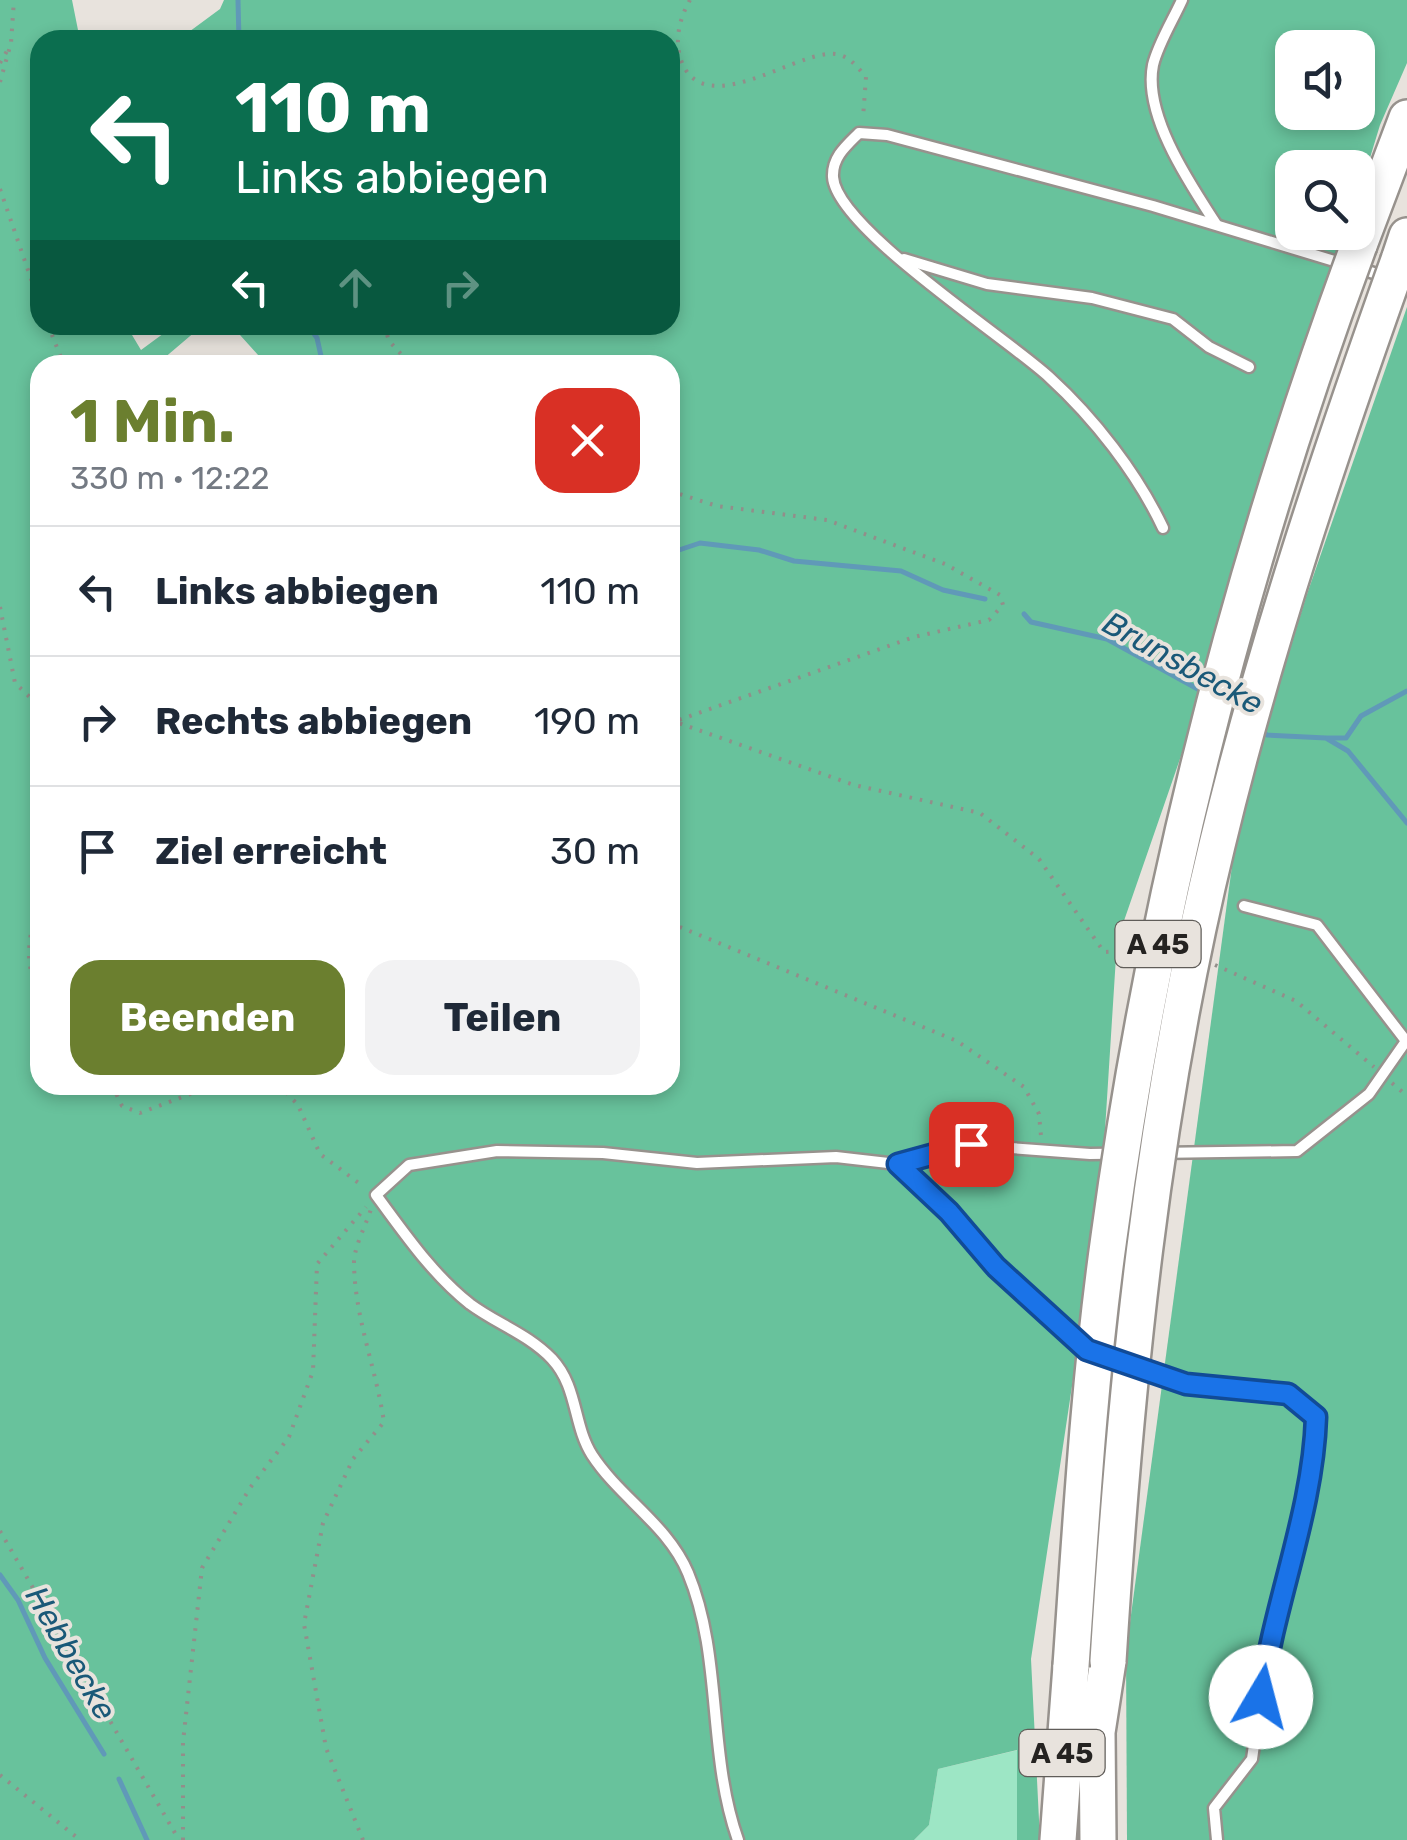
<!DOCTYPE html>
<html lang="de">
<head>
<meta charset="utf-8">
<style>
	:root { --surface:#fff; --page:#f2f2f3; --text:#1f2937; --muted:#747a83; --line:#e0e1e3; --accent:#6b7f2f }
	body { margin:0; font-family:Rubik,sans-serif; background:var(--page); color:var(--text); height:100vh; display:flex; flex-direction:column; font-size:38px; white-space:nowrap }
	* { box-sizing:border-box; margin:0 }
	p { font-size:32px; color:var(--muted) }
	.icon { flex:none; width:55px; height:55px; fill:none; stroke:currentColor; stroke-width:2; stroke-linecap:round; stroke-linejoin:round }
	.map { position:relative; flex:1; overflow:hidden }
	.side { position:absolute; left:30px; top:355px; width:650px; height:740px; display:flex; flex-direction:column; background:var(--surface); border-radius:30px; box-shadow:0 5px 15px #0003 }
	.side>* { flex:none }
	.guide { position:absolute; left:30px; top:30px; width:650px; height:305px; border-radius:30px; box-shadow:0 5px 15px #0003; background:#0b6e4f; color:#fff; overflow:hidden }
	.fabs { position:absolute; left:1275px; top:30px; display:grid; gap:20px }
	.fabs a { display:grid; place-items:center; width:100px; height:100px; border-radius:20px; background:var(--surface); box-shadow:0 5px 15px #0003; font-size:50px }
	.pin { position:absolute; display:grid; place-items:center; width:85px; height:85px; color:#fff; margin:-42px; border-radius:20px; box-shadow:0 5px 15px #0006 }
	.me { position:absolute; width:110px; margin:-55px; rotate:8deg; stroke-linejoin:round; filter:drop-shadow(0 0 8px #0008) }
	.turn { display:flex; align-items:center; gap:35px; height:210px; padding:0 40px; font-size:45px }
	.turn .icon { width:130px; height:130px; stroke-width:2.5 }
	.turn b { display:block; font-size:70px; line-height:85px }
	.lanes { display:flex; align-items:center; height:95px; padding:0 40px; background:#0003; justify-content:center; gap:50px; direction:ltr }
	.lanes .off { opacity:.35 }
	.round { display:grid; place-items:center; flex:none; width:105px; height:105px; border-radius:30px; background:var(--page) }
	.overview { display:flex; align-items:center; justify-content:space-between; height:170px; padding:0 40px }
	h1 { font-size:60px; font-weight:700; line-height:75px; color:var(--accent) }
	.button { display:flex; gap:20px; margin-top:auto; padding:20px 40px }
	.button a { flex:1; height:115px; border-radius:30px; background:var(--accent); color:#fff; font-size:40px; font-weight:700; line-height:115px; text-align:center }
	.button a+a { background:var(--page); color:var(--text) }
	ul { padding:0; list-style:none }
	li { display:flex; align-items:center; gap:30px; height:130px; padding:0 40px; border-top:2px solid var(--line) }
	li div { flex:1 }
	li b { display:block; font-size:38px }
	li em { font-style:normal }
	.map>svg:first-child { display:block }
	.green { fill:#9de6c5 }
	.forest { fill:#68c29c; fill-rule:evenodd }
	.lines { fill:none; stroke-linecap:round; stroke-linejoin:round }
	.stream { stroke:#6099b8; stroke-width:5 }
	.lane-casing { stroke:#97928d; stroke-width:15 }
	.highway-casing { stroke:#97928d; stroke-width:40 }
	.path { stroke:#928e8a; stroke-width:4; stroke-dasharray:2.5 8; stroke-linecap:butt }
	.lane { stroke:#fff; stroke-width:10 }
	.highway { stroke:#fff; stroke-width:35 }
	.highway-bridge-casing { stroke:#97928d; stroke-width:40; stroke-linecap:butt }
	.highway-bridge { stroke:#fff; stroke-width:35 }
	.route-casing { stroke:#114b97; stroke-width:25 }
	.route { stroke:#1a73e8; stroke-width:18 }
	.labels { text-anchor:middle; stroke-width:8; stroke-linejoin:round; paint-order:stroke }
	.shield { fill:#e8e3dd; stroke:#605d59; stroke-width:2.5 }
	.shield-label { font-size:28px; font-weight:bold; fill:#252321 }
	.water-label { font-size:32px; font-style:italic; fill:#1a5978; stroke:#e8e3dd }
</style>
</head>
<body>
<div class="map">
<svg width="1407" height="1840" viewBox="0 0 1407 1840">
	<rect width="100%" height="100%" fill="#e8e3dd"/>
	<path class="green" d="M1018,1750L1017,1840H914L929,1825L938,1769Z"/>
	<g class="forest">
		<path d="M0,0H72L80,40H40V111L33,153L40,166V325H126L141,350L175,325H203L156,365H40V1085H670V365H267L231,325H670V40H178L220,9L224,0H1407V63L1380,125L1358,197V168H1292V232L1346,233L1258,497L1181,756L1117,941L1101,1193L1031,1659L1040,1840H1017V1750L938,1769L929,1825L914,1840H0ZM1292,48H1358V112H1292Z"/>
		<path d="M1407,307V1840H1127L1126,1652L1239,814L1306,597Z"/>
	</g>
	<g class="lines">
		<g class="stream">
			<path d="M238,0L239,40"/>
			<path d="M308,325L317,338L323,365"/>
			<path d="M670,553L700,543L759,550L794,561L901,571L943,590L985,599"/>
			<path d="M1024,614L1031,622L1107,639L1205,693"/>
			<path d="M1260,730L1267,735L1326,738L1348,751L1407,823"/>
			<path d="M1328,738H1346L1361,716L1407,691"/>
			<path d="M0,1575L18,1600L45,1658L104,1754"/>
			<path d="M119,1779L147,1840"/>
		</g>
		<defs>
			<g id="lane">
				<path d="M1182,0C1173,20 1158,44 1153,65C1143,115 1190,184 1216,224"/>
				<path d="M904,259L987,284L1092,298L1173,319L1209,347L1249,367"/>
				<path d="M1163,528C1137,473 1094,418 1049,377C1007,338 836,228 833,177C832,157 847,145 859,133L887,135L1153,206L1387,277"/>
				<path d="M897,1164L971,1145L1090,1154L1297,1151L1369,1094L1406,1041L1317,925L1244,906"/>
				<path d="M738,1840C707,1753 723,1657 688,1573C668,1525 620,1498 592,1455C573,1425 578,1387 552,1359C528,1334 497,1324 470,1304C432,1274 405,1234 376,1195L409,1165L497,1151L603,1153L697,1163L836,1157L897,1164L949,1212L996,1267L1087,1350L1186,1384L1288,1394L1316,1417L1314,1470L1270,1635L1252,1759L1214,1808L1217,1840"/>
			</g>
			<g id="highway">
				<path d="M1359,245L1407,118"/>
				<path d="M1399,260L1407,236"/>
				<path d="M1058,1840L1071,1666"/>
				<path d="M1098,1840L1097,1732L1108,1661"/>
			</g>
		</defs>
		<use href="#lane" class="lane-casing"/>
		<use href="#highway" class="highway-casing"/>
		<g class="path">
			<path d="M690,0C680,17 674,40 681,60C702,120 788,57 828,54C846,52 855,64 866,77L863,118"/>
			<path d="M0,63L7,51"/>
			<path d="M0,82L11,43L14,0"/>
			<path d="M0,189L40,305"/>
			<path d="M48,325L64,365"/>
			<path d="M384,325L389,341L411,365"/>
			<path d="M670,491L717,506L827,520L945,564L1000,595L1003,605L989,620L914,637L673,722"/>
			<path d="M0,607L15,683L40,707"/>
			<path d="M670,720L854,785L980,813L1039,859L1104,952L1132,951"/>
			<path d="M40,905C28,931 23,968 40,992"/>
			<path d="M670,923L957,1041L1024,1087L1039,1114L1041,1136"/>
			<path d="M1215,965L1296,1001L1374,1067"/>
			<path d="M1392,1083L1407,1096"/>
			<path d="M112,1085L122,1106L140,1113L214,1085"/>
			<path d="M279,1085L298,1105L320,1154L364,1187"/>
			<path d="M0,1531L179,1840"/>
			<path d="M0,1775L80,1840"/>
			<path d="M183,1840V1742L202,1568L250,1488L289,1437L313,1371L317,1264L366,1207"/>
			<path d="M363,1840L326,1748L304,1624L323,1523L353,1459L384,1422C376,1368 354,1316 354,1261C355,1245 366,1225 371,1209"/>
		</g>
		<use href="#lane" class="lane"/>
		<use href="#highway" class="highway"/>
		<defs>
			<g id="highway-bridge">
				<path d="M1108,1661C1125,1387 1152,1112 1217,845C1265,646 1330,453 1399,260"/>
				<path d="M1071,1666C1081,1523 1089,1379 1109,1237C1155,898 1240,566 1359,245"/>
			</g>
		</defs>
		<use href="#highway-bridge" class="highway-bridge-casing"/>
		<use href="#highway-bridge" class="highway-bridge"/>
	</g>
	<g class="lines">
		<defs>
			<path id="route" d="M971,1144L898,1164L949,1212L996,1267L1087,1350L1186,1384L1288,1394L1316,1417C1313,1512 1274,1602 1261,1697"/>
		</defs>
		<use href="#route" class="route-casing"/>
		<use href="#route" class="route"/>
	</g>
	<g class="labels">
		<g class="shield">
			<rect x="1115.5" y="921" width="85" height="46" rx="8"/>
			<rect x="1019.5" y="1730" width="85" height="46" rx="8"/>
		</g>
		<g class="shield-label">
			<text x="1158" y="954">A 45</text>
			<text x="1062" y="1763">A 45</text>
		</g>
		<g class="water-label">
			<text transform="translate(1183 663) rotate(29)" y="11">Brunsbecke</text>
			<text transform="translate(71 1653) rotate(60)" y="11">Hebbecke</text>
		</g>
	</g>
</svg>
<div class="fabs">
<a><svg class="icon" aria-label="sound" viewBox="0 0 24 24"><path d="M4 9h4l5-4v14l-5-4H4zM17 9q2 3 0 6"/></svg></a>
<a><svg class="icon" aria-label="search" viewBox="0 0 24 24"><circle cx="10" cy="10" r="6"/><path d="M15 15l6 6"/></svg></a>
</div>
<div class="pin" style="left:971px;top:1144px;background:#d93025"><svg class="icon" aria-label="arrive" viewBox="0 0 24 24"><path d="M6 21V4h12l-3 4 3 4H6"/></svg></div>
<svg class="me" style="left:1261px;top:1697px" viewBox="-20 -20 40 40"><circle r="19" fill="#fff"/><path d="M0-13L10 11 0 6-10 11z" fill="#1a73e8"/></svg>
<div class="guide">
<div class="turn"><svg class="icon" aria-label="left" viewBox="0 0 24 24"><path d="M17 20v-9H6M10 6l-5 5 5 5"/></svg><div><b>110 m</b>Links abbiegen</div></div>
<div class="lanes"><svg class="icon" aria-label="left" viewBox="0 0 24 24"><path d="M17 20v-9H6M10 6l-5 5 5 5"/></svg><svg class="icon off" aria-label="ahead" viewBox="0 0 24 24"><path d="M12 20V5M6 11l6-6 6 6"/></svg><svg class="icon off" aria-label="right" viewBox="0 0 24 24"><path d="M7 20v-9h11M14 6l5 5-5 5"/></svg></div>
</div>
<section class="side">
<div class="overview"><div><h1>1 Min.</h1><p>330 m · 12:22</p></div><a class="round" style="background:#d93025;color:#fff"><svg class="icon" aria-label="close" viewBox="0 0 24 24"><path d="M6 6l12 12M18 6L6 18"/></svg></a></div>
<ul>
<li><svg class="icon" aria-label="left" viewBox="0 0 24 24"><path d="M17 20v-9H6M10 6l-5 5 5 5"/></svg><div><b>Links abbiegen</b></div><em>110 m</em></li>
<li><svg class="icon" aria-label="right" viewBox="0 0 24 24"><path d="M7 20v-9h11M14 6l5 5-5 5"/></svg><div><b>Rechts abbiegen</b></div><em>190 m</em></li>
<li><svg class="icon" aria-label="arrive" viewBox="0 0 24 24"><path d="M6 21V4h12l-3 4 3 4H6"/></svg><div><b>Ziel erreicht</b></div><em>30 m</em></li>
</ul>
<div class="button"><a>Beenden</a><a>Teilen</a></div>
</section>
</div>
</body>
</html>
